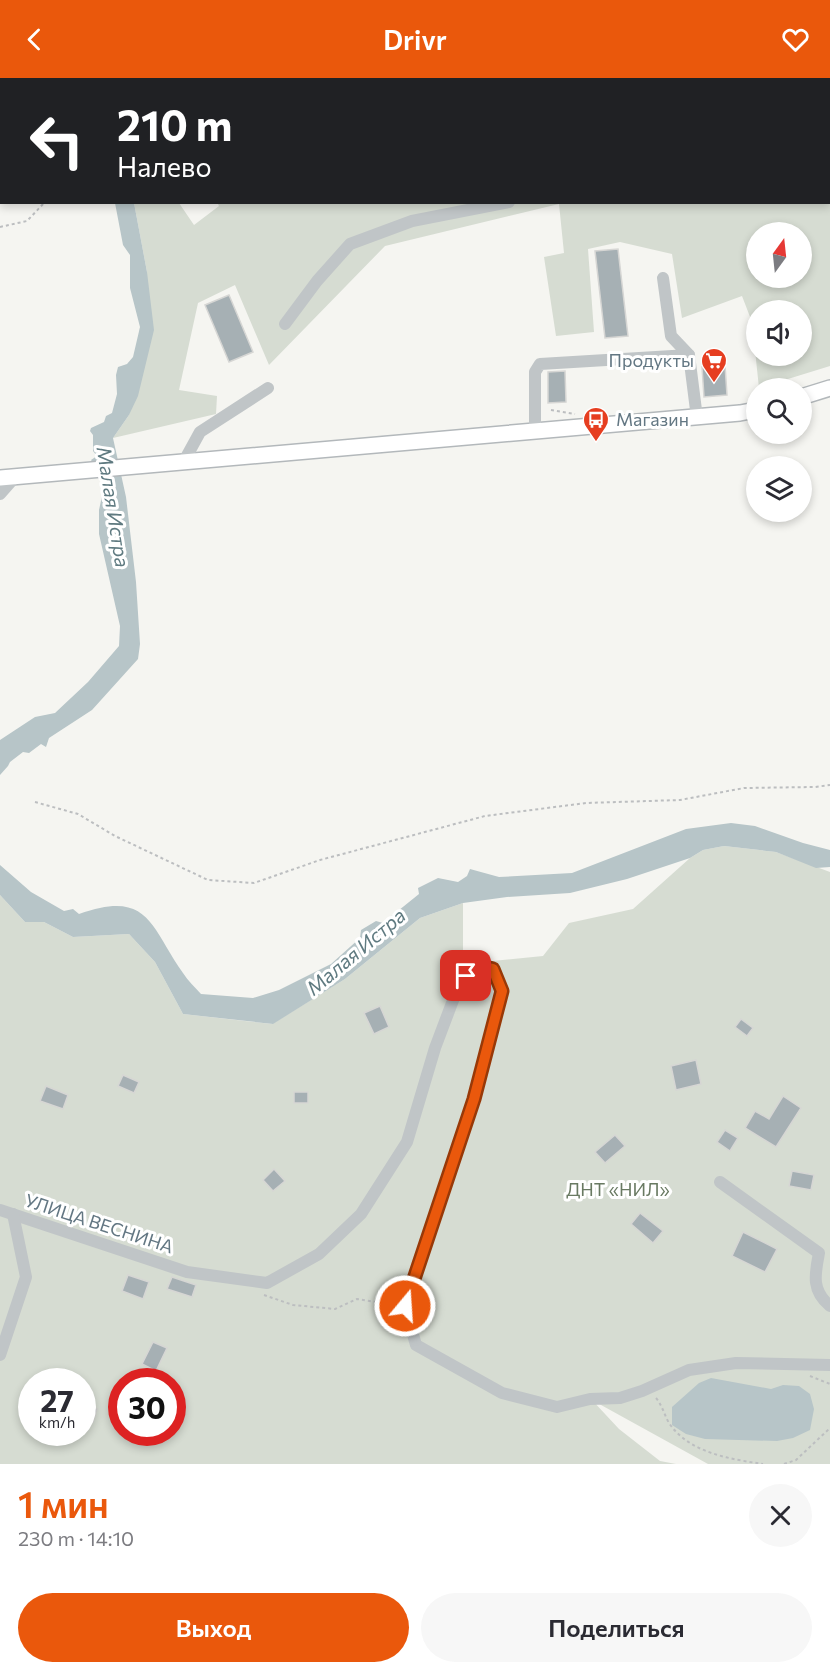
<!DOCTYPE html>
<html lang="ru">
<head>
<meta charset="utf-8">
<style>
	:root { --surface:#fff; --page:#f7f7f7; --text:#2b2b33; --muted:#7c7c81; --accent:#ea580c }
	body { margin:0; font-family:Commissioner,sans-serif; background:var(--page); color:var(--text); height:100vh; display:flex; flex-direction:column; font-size:22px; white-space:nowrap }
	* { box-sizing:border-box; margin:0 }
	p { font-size:20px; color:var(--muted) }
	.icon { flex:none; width:33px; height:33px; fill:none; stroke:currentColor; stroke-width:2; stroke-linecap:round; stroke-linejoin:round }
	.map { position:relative; height:1386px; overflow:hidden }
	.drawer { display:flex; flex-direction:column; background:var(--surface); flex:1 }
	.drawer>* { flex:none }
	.guide { position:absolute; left:0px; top:0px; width:831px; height:126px; box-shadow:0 3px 9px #0003; background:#202124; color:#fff; overflow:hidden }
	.needle { width:39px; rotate:15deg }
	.tools { position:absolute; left:746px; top:144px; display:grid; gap:12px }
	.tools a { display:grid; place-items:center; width:66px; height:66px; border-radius:50%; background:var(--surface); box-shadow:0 3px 9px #0003; font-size:30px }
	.speed { position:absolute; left:18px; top:1290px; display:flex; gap:12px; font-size:30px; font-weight:700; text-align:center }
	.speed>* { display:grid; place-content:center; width:78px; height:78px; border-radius:50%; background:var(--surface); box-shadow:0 3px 9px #0003; line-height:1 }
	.speed small { font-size:15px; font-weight:400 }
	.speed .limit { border:9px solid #d22; background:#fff; color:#111 }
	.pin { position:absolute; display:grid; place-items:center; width:51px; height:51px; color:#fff; margin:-26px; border-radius:12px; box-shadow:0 3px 9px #0006 }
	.me { position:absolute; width:66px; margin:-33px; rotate:18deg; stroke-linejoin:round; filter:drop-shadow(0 0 4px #0008) }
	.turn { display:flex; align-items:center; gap:21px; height:126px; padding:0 18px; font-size:27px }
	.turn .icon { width:78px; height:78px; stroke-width:2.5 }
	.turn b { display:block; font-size:42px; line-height:51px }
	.round { display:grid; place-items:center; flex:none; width:63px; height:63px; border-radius:32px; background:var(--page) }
	.headline { display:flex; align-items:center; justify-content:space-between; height:102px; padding:0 18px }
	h1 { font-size:36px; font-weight:600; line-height:45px; color:var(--accent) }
	.primary-button { display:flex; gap:12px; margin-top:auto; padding:12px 18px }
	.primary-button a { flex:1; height:69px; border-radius:36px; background:var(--accent); color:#fff; font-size:24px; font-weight:600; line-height:69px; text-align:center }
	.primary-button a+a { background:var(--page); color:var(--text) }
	header { display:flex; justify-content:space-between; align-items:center; height:78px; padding:0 18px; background:var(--accent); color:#fff; font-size:27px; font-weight:600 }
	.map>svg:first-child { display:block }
	.built { fill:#e5e6e4 }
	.green { fill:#d6dcd2; fill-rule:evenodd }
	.water { fill:#b7c5c8 }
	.building { fill:#a6b0b4; stroke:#d6d6d4; stroke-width:1.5 }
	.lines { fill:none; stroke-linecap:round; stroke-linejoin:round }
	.major-casing { stroke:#b3b8bb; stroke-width:18 }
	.path { stroke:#bcbec0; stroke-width:2; stroke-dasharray:3 3; stroke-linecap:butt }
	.minor { stroke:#c0c5c7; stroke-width:12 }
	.major { stroke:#fff; stroke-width:15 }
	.route-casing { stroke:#983908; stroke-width:15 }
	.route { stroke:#ea580c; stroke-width:10 }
	.labels { text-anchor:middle; stroke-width:6; stroke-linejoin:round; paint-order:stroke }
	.poi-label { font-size:18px; fill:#637783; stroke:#fff; text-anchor:end }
	.park-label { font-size:18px; fill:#697a62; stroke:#fff }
	.street-label { font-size:18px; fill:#637783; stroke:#fff }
	.water-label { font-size:20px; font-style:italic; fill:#5f7a80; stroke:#fff }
</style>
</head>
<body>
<header><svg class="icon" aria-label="back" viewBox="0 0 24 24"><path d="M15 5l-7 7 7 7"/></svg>Drivr<svg class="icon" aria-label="heart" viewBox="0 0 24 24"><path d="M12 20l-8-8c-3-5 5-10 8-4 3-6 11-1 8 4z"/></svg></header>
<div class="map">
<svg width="830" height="1386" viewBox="0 0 830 1386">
	<rect width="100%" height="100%" fill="#f5f5f1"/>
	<path class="built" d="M0,0H155L156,1L2,2L0,34Z"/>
	<g class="green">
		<path d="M173,0H811L810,2Z"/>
		<path d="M830,99V288L759,310L752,244L742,218L682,240L672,176L620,164L588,171L594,254L556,258L544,179L564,175L559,126L385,168L269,287L235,207L198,225L179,312L217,318L216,336L113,360L129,337L147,194L134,125H179L194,147L219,128L217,124H830ZM756,154H801V200H756ZM756,232H801V278H756Z"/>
		<path d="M724,768L776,774L830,794V1386H708L592,1322L619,1351L660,1383L676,1386H0V817L25,844H44L73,859L129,856L155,884L183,936L272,946L345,901L420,840L463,825V886L543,878L569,845L633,831L690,780L703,772ZM32,1304H82V1354H32ZM122,1304H172V1354H122Z"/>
	</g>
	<g class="water">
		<path d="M115,125H134L147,194L154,252L138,318L129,337L113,360L126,419L136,504L140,566L138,581L92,632L49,660L46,669L41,666L29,675L23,674L10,684L8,688L0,697V662L35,639L55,635L88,604L119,568L120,548L99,456V432L105,404L91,382L97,378L93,373V357L90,353L91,350L104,344L106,338L112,335L117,316L116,297L118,289L127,286L133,279L140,249L130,210V177L123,167Z"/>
		<path d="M731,745L755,748L803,765L830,772V789L816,790L776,774L724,768L703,772L690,780L627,801L570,815L507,819L463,825L420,840L345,901L273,946L183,936L155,884L129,856L73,859L44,844H25L0,817V787L31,814L64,833L73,831L79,836C149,811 150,848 183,895C188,903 195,909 201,916L253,920L279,912L331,886L360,860L361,852L376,843L383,845L419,816L418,810L438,800L458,804L467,798L470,791L499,799L572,795L686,751Z"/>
		<path d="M711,1300L771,1311L783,1307L799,1308L810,1316L814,1331L810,1352L793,1360L777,1363L705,1361L686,1356L672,1347V1329L699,1305Z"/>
	</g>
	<g class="building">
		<path d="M618,171L628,258L605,260L595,173Z"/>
		<path d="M229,217L253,274L229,284L205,227Z"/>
		<path d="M725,287L727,317L704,319L702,289Z"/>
		<path d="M565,293L566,324L548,325V294Z"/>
		<path d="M380,928L389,949L374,956L364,935Z"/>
		<path d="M741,941L753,950L747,958L735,949Z"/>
		<path d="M696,982L701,1006L676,1012L671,988Z"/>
		<path d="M123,997L139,1004L134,1015L118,1008Z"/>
		<path d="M46,1008L68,1017L63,1031L40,1023Z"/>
		<rect x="294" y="1014" width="14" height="11"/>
		<path d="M783,1018L801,1030L776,1069L745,1050L755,1033L769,1041Z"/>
		<path d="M725,1052L738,1060L730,1073L717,1064Z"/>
		<path d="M615,1057L625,1068L605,1085L595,1074Z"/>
		<path d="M274,1091L285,1103L273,1113L263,1102Z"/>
		<path d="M792,1093L814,1097L811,1112L789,1108Z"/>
		<path d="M640,1135L663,1153L653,1165L631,1146Z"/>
		<path d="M743,1154L777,1171L765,1194L732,1178Z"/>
		<path d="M128,1197L149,1204L143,1221L122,1213Z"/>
		<path d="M172,1199L196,1207L192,1219L167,1211Z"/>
		<path d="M153,1264L167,1270L156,1293L142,1286Z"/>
		<path d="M82,1326L97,1331L93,1344L82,1341Z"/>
	</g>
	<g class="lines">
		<defs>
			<g id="major">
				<path d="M801,319L830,310"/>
				<path d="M0,400L740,335L756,332"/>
			</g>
		</defs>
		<use href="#major" class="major-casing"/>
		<g class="path">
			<path d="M0,149L27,143L45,124"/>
			<path d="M551,332L575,336"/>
			<path d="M35,724L78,736L115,758L208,802L254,805L320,782L485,738L586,725L680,722L744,710L815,709L830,707"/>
			<path d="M264,1217L293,1227L335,1231L357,1221L389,1226L394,1234"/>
			<path d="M810,1298L830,1306"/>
			<path d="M656,1320C662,1327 664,1336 669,1345C689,1375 730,1381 763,1386"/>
			<path d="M784,1386L796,1382L830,1350"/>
		</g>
		<g class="minor">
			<path d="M670,2V0"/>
			<path d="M663,200L671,258L689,277L697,340"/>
			<path d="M285,246L317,203L350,166L412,143L509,124"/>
			<path d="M535,354V294L540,286L689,277"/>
			<path d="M183,385L200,354L268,310"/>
			<path d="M0,416L15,399"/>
			<path d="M720,1104L819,1175C815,1196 811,1212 830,1228"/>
			<path d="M0,1132L187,1194L267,1205L319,1176L361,1136L407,1064L435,970L458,909L474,886L493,891L502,913L474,1021L405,1229L416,1267L502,1315L557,1329L590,1321L620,1320L642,1313L689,1292L736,1285L830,1287"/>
			<path d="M0,1277L26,1199L13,1136"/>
		</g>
		<use href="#major" class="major"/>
	</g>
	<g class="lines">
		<defs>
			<path id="route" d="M405,1228L474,1021L502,913L493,891L474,886L466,898"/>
		</defs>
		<use href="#route" class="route-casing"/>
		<use href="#route" class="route"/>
	</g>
	<defs>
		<symbol id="supermarket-pin" viewBox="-11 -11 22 30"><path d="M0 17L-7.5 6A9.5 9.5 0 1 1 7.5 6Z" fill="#e63e20" stroke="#fff"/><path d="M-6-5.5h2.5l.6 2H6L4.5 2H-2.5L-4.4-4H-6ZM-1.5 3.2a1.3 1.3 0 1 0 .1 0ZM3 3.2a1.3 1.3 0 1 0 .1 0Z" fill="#fff"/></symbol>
		<symbol id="bus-pin" viewBox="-11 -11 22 30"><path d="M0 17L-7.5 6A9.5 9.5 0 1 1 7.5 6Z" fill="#e63e20" stroke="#fff"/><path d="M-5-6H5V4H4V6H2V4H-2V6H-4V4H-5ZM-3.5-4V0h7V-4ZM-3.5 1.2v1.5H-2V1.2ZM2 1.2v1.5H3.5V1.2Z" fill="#fff"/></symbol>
	</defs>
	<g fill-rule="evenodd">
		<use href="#supermarket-pin" x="699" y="268" width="30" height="40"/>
		<use href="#bus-pin" x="581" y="327" width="30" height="40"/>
	</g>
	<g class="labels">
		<g class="poi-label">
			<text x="694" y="289">Продукты</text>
			<text x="616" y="348" text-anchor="start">Магазин</text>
		</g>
		<g class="park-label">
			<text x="618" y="1118">ДНТ «НИЛ»</text>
		</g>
		<g class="street-label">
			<text transform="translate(99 1146) rotate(18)" y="6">УЛИЦА ВЕСНИНА</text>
		</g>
		<g class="water-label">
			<text transform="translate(113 429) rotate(81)" y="7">Малая Истра</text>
			<text transform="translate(356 874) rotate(-40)" y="7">Малая Истра</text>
		</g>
	</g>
</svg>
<div class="tools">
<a><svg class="needle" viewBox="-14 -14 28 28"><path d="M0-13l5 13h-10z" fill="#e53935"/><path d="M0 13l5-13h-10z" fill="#7c7c81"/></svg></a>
<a><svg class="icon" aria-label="sound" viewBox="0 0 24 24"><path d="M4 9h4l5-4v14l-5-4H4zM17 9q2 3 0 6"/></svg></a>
<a><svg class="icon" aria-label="search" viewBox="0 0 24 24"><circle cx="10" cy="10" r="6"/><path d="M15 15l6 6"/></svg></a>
<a><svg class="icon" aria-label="layers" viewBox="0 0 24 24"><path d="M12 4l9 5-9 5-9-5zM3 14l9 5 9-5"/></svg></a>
</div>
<div class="speed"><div>27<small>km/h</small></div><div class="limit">30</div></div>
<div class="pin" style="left:466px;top:898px;background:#d93025"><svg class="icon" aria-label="arrive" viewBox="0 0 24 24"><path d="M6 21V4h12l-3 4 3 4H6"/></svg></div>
<svg class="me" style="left:405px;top:1228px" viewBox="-20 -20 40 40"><circle r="17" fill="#ea580c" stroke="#fff" stroke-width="3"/><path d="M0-11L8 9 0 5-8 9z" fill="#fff"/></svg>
<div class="guide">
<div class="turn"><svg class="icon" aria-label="left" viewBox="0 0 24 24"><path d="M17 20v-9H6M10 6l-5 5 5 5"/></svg><div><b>210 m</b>Налево</div></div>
</div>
</div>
<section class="drawer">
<div class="headline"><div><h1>1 мин</h1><p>230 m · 14:10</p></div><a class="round"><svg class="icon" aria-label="close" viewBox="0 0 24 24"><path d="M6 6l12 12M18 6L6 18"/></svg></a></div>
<div class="primary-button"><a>Выход</a><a>Поделиться</a></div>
</section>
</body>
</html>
